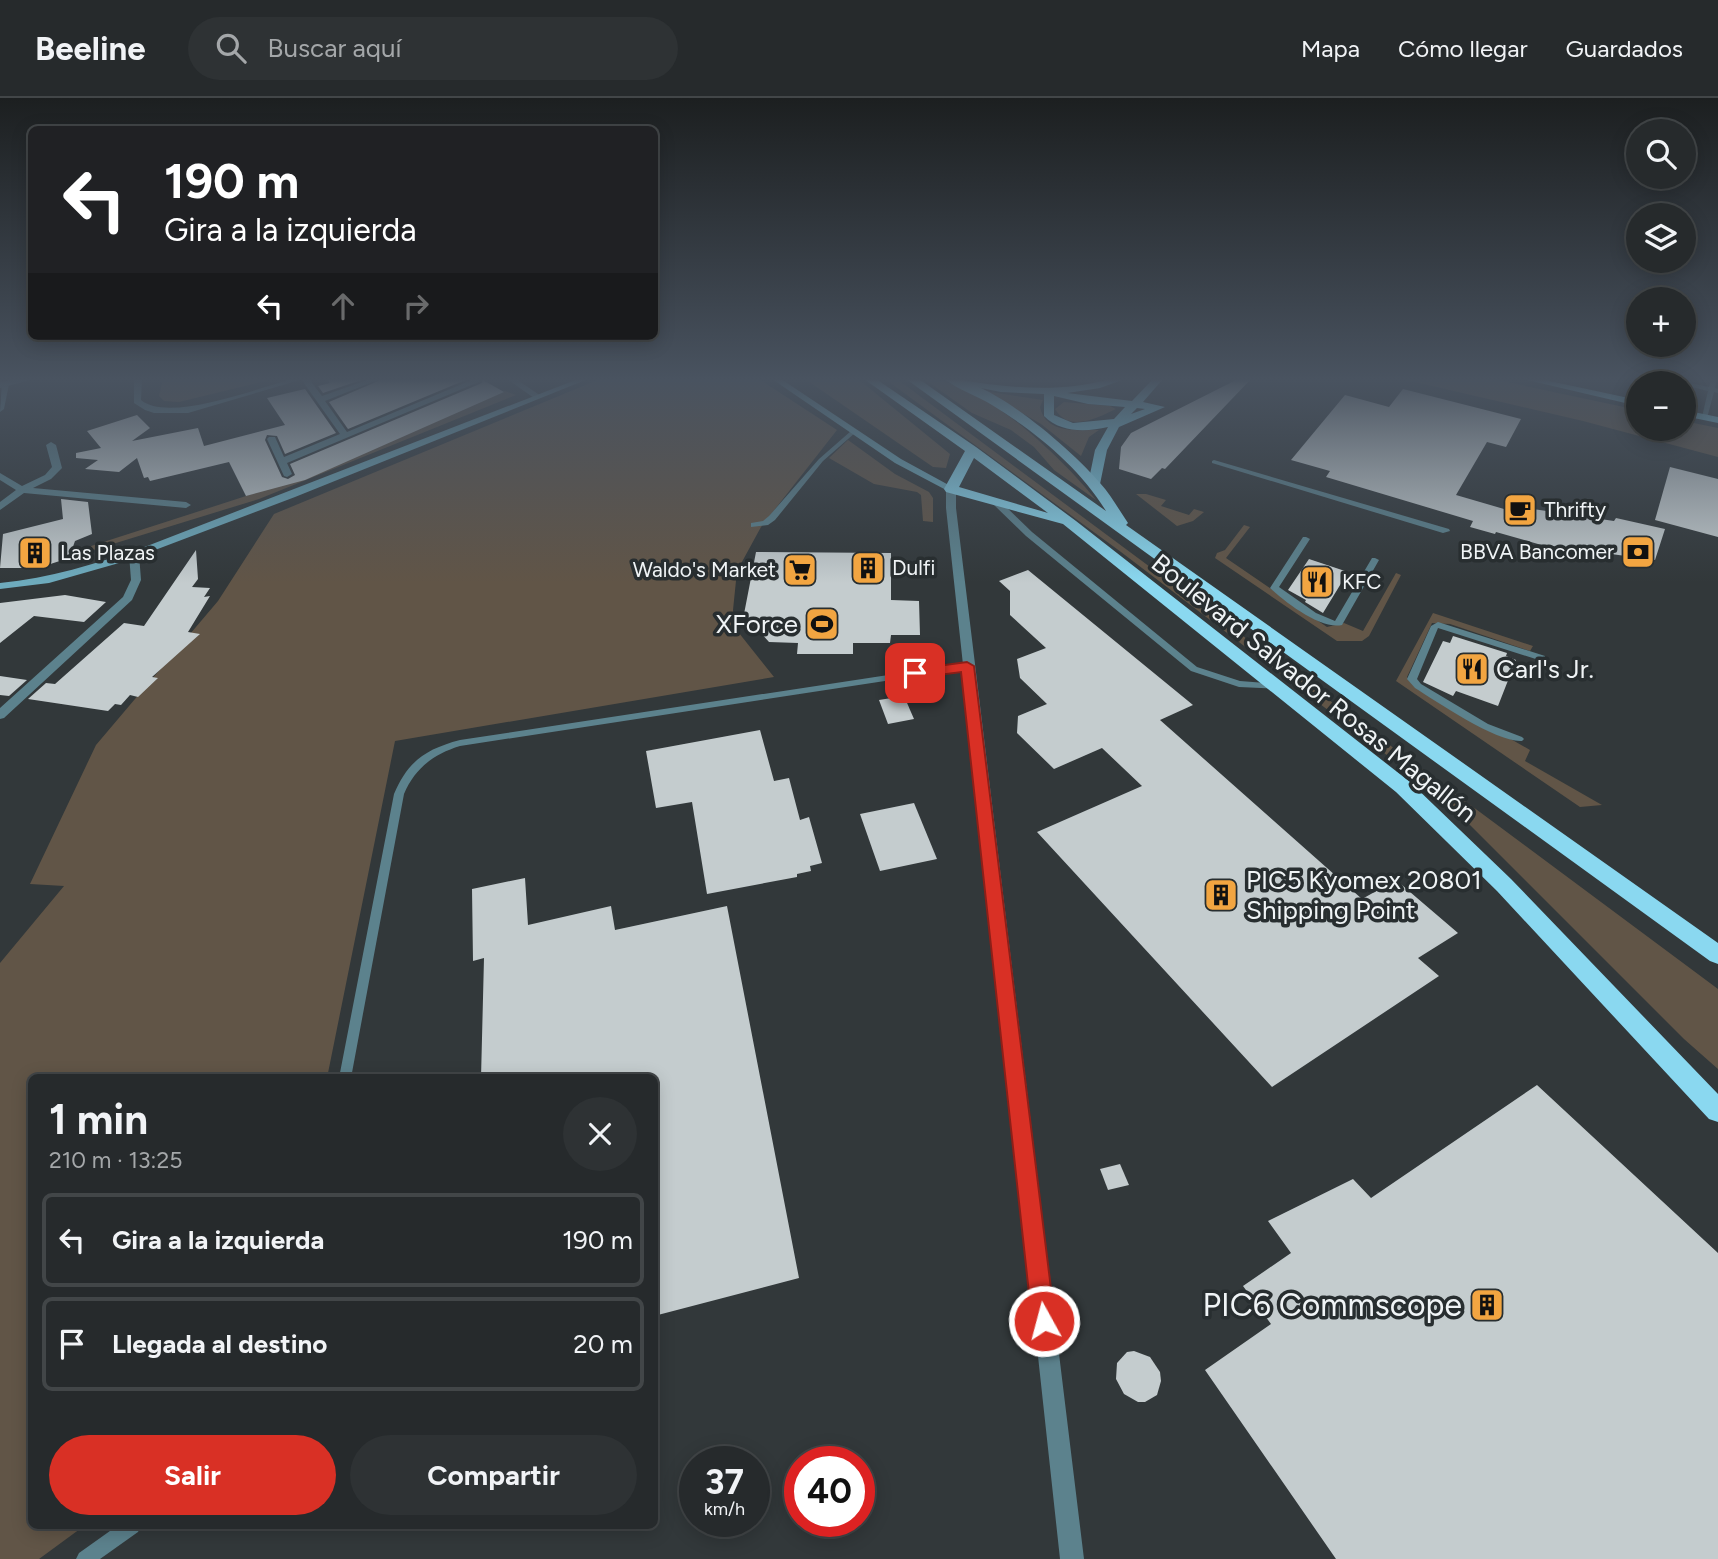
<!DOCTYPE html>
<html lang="es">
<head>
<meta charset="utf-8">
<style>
	:root { --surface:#262a2c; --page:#2e3234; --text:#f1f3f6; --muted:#a4a7a9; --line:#424648; --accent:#d93025 }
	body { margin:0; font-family:Figtree,sans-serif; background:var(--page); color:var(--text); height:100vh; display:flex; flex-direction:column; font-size:26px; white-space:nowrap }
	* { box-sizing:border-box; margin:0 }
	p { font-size:23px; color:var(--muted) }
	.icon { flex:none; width:38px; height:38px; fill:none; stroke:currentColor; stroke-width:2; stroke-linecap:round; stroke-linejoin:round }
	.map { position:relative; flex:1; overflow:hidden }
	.drawer { position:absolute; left:28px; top:976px; width:630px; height:455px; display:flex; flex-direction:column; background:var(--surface); border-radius:10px; box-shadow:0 4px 18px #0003,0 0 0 2px var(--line) }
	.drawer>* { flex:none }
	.hud { position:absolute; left:28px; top:28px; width:630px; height:214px; border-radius:10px; box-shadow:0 4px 18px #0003,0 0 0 2px var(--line); background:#202124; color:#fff; overflow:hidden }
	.controls { position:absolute; left:1626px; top:21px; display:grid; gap:14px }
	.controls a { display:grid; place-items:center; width:70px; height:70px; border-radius:50%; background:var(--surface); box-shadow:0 4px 18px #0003,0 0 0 2px var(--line); font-size:35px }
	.speed { position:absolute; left:679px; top:1348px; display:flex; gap:14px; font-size:35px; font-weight:700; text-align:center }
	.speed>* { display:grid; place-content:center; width:91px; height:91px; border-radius:50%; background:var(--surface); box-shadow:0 4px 18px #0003,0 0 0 2px var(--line); line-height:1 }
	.speed small { font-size:18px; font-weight:400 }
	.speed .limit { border:10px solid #d22; background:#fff; color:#111 }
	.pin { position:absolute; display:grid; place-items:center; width:60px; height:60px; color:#fff; margin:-30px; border-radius:14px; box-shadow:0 4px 10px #0006 }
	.me { position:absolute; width:77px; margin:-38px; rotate:353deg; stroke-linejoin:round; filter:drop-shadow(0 0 5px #0008) }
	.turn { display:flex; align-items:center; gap:24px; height:147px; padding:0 21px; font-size:32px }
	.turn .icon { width:91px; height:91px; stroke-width:2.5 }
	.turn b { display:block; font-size:49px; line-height:60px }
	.lanes { display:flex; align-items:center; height:66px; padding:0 21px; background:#0003; justify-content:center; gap:35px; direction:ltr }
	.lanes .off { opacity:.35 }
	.round { display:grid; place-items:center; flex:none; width:74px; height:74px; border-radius:37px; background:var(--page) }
	.head { display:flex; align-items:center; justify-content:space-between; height:119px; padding:0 21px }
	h1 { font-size:42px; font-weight:700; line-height:52px }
	.action { display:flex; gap:14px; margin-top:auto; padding:14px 21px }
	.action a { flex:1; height:80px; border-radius:42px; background:var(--accent); color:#fff; font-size:28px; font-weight:700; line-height:80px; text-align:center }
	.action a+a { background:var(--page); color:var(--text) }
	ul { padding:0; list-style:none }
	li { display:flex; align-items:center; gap:21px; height:94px; margin:0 14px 10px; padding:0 7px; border:4px solid var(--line); border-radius:10px }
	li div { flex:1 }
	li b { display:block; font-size:26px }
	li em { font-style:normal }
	header { display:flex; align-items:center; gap:42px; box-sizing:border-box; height:98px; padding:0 35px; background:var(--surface); border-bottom:2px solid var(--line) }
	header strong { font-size:33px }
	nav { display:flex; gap:38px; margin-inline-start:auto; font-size:24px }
	.search { width:490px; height:63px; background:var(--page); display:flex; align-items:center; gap:18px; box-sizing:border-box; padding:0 24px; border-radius:38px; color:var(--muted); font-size:26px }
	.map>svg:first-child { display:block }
	.green { fill:#615547 }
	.building { fill:#c4ccce }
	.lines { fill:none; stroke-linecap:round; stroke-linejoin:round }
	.service { fill:#5c828d; fill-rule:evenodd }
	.minor { fill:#5c828d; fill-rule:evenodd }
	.tertiary { fill:#5c828d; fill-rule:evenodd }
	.secondary { fill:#6eabbd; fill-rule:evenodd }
	.primary { fill:#7bcbe3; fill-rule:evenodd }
	.trunk { fill:#8ad8f0; fill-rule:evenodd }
	.route { fill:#d93025; stroke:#8d1f18; stroke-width:2 }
	.labels { text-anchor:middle; stroke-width:7; stroke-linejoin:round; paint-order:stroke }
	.far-poi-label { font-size:21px; fill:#f0f4f6; stroke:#282e30; text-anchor:start }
	.poi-label { font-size:26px; fill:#f0f4f6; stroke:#282e30; text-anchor:start }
	.street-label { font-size:26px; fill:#f0f4f6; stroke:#282e30 }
	.near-poi-label { font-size:32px; fill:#f0f4f6; stroke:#282e30; text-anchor:end }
</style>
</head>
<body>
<header>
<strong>Beeline</strong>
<div class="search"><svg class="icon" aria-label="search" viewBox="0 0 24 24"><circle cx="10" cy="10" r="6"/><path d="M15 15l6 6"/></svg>Buscar aquí</div>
<nav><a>Mapa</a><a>Cómo llegar</a><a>Guardados</a></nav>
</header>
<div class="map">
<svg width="1718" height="1461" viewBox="0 0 1718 1461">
	<rect width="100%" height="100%" fill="#32383a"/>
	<g class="green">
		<path d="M163,281H273L179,304L164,303L159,298Z"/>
		<path d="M600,281H759L837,332L761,429L737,473L733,512L735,530L774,579L395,643L327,980H32V1428H84L39,1461H0V865L64,788L30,786L96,647L218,503L274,416Z"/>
		<path d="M805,281H858L950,356L946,370L933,369Z"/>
		<path d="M885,281H897L1718,891V971L1684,941L1470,727L1426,687L1121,454Z"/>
		<path d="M924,281C980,280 1062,360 1096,402L1054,372L1034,349L1011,332L972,315Z"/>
		<path d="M1402,281H1493L1638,312V331H1684V323L1718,330V359L1583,323Z"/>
		<path d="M505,293L516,297L259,401L90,453L91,448L268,391Z"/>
		<path d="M984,293L1043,302L1040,309C1046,336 1076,332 1099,332L1089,339L1081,358L1041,326Z"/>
		<path d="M1064,304L1110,308L1116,311C1097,320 1069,335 1055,311Z"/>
		<path d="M848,342L895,376L929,394L933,400V424L923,423L921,397L917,394L874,386L829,360Z"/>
		<path d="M1136,396H1146L1166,402L1161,408L1189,417L1194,411L1204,414L1193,423L1177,428Z"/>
		<path d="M1244,427L1250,429L1226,460L1327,529L1344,525L1363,533L1396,475L1401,477L1369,538L1362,543H1337L1215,460L1217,455L1225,452Z"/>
		<path d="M1433,515L1533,548L1530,553L1450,526L1432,525L1407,579L1409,583L1530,652L1525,663L1602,707L1580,709L1396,583Z"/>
	</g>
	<g class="building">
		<path d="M327,281H364L323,295L318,288L330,285Z"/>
		<path d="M383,281H468L348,331L329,304Z"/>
		<path d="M1238,281H1251L1165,371L1162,370L1151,381L1119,371L1121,349L1131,335Z"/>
		<path d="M483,282L504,294L305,382L246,398L229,364L150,383L148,379L144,380L137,360L119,374L85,371L98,362L76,360V355L101,350L87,333L137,317L150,330L132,343L198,330L204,348L285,327L267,300L305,291L336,335L285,356L277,338L267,337L265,342L282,379L288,381L295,377L290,366L482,285Z"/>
		<path d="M1403,291L1521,321L1506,349L1487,344L1456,397L1504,411L1506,407L1614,423L1616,420L1665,431L1655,462L1538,446L1496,434L1495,436L1470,429L1473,423L1326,379L1330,373L1291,362L1345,297L1389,309Z"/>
		<path d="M1670,369L1718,381V439L1655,422Z"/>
		<path d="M61,401L88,404L92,436L75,443L69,460L38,470H0L3,436L63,421Z"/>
		<path d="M196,452L198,481L192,489L210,490L204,499L210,498L188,534L200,536L152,579L158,580L138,599L130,597L121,607L115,606L108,613L28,601L46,585L55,586L124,525L144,528Z"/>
		<path d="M756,454L891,455V502L919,503L920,537H891L890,545H853V556H797L798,545L769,544L744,516Z"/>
		<path d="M1309,461L1348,474L1323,515L1305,504L1306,502L1288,492Z"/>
		<path d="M1028,472L1193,607L1160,622L1362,801L1396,782L1458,835L1418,860L1439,878L1272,989L1037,734L1142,688L1102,650L1054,671L1017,635L1018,618L1047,606L1020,580L1017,561L1046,550L1010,517V493L999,483Z"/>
		<path d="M65,497L106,504L84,524L34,518L0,545V505Z"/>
		<path d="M1453,538L1507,555L1506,558L1516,562L1498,608L1456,593L1453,598L1423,584L1443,543L1450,545Z"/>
		<path d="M0,578L27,582L9,598L0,597Z"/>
		<path d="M904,598L914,621L888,626L879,602Z"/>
		<path d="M760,632L774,683L789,680L800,722L809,719L822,765L810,768L811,773L797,776V779L707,796L692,704L656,710L646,653Z"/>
		<path d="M914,705L937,761L880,773L860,716Z"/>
		<path d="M525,780L528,827L611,808L615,832L727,808L799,1180L654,1218V980H481L484,860L473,863L472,791Z"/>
		<path d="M1537,987L1718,1155V1461H1336L1205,1272L1271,1226L1243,1188L1291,1155L1268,1123L1353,1081L1371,1100Z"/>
		<path d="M1120,1066L1129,1087L1108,1092L1100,1071Z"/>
		<path d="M1134,1253L1150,1259L1160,1274L1161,1283L1157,1297L1145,1304H1138L1124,1296L1116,1281L1117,1265L1127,1254Z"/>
	</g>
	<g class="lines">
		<g class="service">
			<path d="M1659,281H1668L1709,289L1711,281H1717L1715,290L1718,291V295L1714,294L1707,320L1702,319L1708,293L1684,287V285H1673Z"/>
			<path d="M851,333L856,334L823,363L775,422L768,427L751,429V425L763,423L769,418L819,361Z"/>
			<path d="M1214,362L1449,431L1450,433L1443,435L1212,365V363Z"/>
			<path d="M993,402H999L1032,434L1197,569L1240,583L1277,586L1282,589L1280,591L1239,589L1191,573L1026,438L993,406Z"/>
			<path d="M1303,439H1306L1310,441L1279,489L1316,515L1335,523L1372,460H1375L1379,462L1342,527C1321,532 1285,504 1270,490Z"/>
			<path d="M1438,524L1545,558V562L1542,563L1438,530L1417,581L1421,586L1488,626L1522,639L1524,641L1522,643C1498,645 1437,604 1415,590L1407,581L1431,528Z"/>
			<path d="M967,565L970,566V570L460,648C434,656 415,670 404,696L351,980H339L394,696C408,663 426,651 460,642Z"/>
			<path d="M117,1428H141L138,1434L100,1461H76L79,1455Z"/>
		</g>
		<g class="minor">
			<path d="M301,281H309L322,298L370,281H380L325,303L347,334L474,281L481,283L287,365L292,376L287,379L284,378L267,341L269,339H275L284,359L340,336Z"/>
			<path d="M2,284L9,286L4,311L0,314Z"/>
			<path d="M51,344L56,347L62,370L51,381L33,390L186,404L191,407L186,410L24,395L0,412V404L16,392L0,382V375L22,388L45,377L52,369L46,347Z"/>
			<path d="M134,453L139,456L141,482L132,502L4,620L0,621V610L123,499L131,482L129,456Z"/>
		</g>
		<g class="tertiary">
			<path d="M20,281H34L0,290V284Z"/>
			<path d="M134,281H142L141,302C168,325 258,290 292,281H303L188,315H154L145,312L134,305Z"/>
			<path d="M507,281H516L541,298L534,300Z"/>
			<path d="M951,388L956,391V410L1084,1461H1060L946,410V391Z"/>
		</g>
		<g class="secondary">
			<path d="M578,281H588L295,399L126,463L49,485L0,491V485C50,480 95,466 142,450Z"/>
			<path d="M772,281H781L901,361L956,391L948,393L895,365Z"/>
		</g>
		<g class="primary">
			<path d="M1110,281H1125L1100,290L1067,295L1132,303L1153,281H1163L1143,304L1165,309L1119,329L1107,352L1100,386L1094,390L1088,386L1095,352L1108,329C1086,334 1061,335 1044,318V296L1001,294L956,285L961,282C1011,290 1061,295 1110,281ZM1054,298L1088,306L1125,309L1114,321L1073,325L1054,317ZM1137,310L1145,311L1131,316Z"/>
			<path d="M1523,281H1540L1638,302V308Z"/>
			<path d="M1684,312L1718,319V325L1684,318Z"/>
		</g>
		<g class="trunk">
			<path d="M864,281H876L976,349L1076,423L1410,684L1511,781L1718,996V1024L1709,1021L1497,793L1396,694L1063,426L946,394L944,391L965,353ZM974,360L1048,415L959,389Z"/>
			<path d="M906,281H919L1106,413C1079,369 1036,334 992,307C978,298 958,292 945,281C987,277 1073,353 1100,385C1111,397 1119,412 1128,425L1126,427L1718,845V866L1710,863Z"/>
		</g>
	</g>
	<linearGradient id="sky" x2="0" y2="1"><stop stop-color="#1c1f20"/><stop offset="0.58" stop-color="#495360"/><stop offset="1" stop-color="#495360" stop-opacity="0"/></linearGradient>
	<rect width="1718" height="485" fill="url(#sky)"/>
	<path class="route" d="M967,564L974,568L1055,1223L1052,1231L1044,1235L1036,1231L1032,1223L961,574L915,580L908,575L915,571Z"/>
	<defs>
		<symbol id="cafe-square" viewBox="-11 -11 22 22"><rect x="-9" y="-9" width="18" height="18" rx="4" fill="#f2a541" stroke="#282e30"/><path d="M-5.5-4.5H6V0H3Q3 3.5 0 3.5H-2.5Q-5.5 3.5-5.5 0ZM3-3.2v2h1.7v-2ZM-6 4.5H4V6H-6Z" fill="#111"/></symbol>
		<symbol id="bank-square" viewBox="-11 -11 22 22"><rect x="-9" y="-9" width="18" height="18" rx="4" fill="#f2a541" stroke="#282e30"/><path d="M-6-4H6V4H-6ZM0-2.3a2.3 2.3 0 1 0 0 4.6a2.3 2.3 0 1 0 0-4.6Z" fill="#111"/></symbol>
		<symbol id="building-square" viewBox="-11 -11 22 22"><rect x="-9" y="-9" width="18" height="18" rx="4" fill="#f2a541" stroke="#282e30"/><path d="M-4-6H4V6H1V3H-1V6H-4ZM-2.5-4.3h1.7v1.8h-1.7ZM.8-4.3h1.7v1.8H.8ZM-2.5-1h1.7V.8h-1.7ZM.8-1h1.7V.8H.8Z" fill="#111"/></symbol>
		<symbol id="supermarket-square" viewBox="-11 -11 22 22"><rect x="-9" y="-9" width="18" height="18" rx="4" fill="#f2a541" stroke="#282e30"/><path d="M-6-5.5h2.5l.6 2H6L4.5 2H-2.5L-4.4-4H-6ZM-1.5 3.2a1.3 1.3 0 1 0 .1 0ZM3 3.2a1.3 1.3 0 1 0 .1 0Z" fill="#111"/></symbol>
		<symbol id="restaurant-square" viewBox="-11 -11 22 22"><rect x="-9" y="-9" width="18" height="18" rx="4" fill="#f2a541" stroke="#282e30"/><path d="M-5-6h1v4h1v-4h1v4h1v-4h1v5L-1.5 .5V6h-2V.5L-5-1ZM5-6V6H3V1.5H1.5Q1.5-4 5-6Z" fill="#111"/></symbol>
		<symbol id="stadium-square" viewBox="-11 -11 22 22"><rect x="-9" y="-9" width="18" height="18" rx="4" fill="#f2a541" stroke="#282e30"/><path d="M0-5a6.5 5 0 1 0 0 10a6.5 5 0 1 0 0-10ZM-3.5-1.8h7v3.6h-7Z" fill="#111"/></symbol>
	</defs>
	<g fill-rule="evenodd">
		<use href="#cafe-square" x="1501" y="393" width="38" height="38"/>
		<use href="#bank-square" x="1619" y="435" width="38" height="38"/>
		<use href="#building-square" x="16" y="436" width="38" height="38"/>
		<use href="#building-square" x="849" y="451" width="38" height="38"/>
		<use href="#supermarket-square" x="781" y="453" width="38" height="38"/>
		<use href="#restaurant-square" x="1298" y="465" width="38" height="38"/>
		<use href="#stadium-square" x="803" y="507" width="38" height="38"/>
		<use href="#restaurant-square" x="1453" y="552" width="38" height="38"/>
		<use href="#building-square" x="1202" y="778" width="38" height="38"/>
		<use href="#building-square" x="1468" y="1188" width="38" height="38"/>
	</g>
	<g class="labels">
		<g class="far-poi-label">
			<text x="1544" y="419">Thrifty</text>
			<text x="1614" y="461" text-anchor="end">BBVA Bancomer</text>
			<text x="60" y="462">Las Plazas</text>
			<text x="892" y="477">Dulfi</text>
			<text x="776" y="479" text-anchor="end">Waldo's Market</text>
			<text x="1342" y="491">KFC</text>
		</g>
		<g class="poi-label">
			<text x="798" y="535" text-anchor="end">XForce</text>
			<text x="1496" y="580">Carl's Jr.</text>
			<text x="1246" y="791">PIC5 Kyomex 20801<tspan x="1246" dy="30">Shipping Point</tspan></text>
		</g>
		<g class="street-label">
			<text transform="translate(1314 590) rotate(39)" y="9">Boulevard Salvador Rosas Magallón</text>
		</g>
		<g class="near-poi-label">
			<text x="1462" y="1218">PIC6 Commscope</text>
		</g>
	</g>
</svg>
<div class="controls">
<a><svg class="icon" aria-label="search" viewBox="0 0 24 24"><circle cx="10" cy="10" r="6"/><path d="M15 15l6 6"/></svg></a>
<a><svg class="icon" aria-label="layers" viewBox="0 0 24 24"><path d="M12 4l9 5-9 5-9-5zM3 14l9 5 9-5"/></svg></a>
<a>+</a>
<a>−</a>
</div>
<div class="speed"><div>37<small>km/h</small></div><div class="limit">40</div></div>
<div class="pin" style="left:915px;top:575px;background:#d93025"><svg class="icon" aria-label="arrive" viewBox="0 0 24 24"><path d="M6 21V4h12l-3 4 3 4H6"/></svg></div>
<svg class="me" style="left:1044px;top:1223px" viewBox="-20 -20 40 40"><circle r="17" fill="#d93025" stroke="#fff" stroke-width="3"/><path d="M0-11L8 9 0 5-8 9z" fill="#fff"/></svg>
<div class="hud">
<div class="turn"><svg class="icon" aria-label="left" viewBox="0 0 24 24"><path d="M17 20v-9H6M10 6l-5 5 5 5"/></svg><div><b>190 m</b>Gira a la izquierda</div></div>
<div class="lanes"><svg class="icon" aria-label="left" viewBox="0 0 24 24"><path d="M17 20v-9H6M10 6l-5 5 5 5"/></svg><svg class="icon off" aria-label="ahead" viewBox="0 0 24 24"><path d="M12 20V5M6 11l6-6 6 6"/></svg><svg class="icon off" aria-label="right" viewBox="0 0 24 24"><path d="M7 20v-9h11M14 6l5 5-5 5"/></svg></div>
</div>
<section class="drawer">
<div class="head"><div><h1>1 min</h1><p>210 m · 13:25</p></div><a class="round"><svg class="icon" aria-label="close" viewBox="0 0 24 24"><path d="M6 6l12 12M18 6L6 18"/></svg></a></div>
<ul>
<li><svg class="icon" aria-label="left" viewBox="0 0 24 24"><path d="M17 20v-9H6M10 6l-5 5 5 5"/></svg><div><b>Gira a la izquierda</b></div><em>190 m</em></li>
<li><svg class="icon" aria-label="arrive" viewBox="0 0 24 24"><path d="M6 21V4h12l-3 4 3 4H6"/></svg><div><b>Llegada al destino</b></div><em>20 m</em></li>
</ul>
<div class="action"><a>Salir</a><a>Compartir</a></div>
</section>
</div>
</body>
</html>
